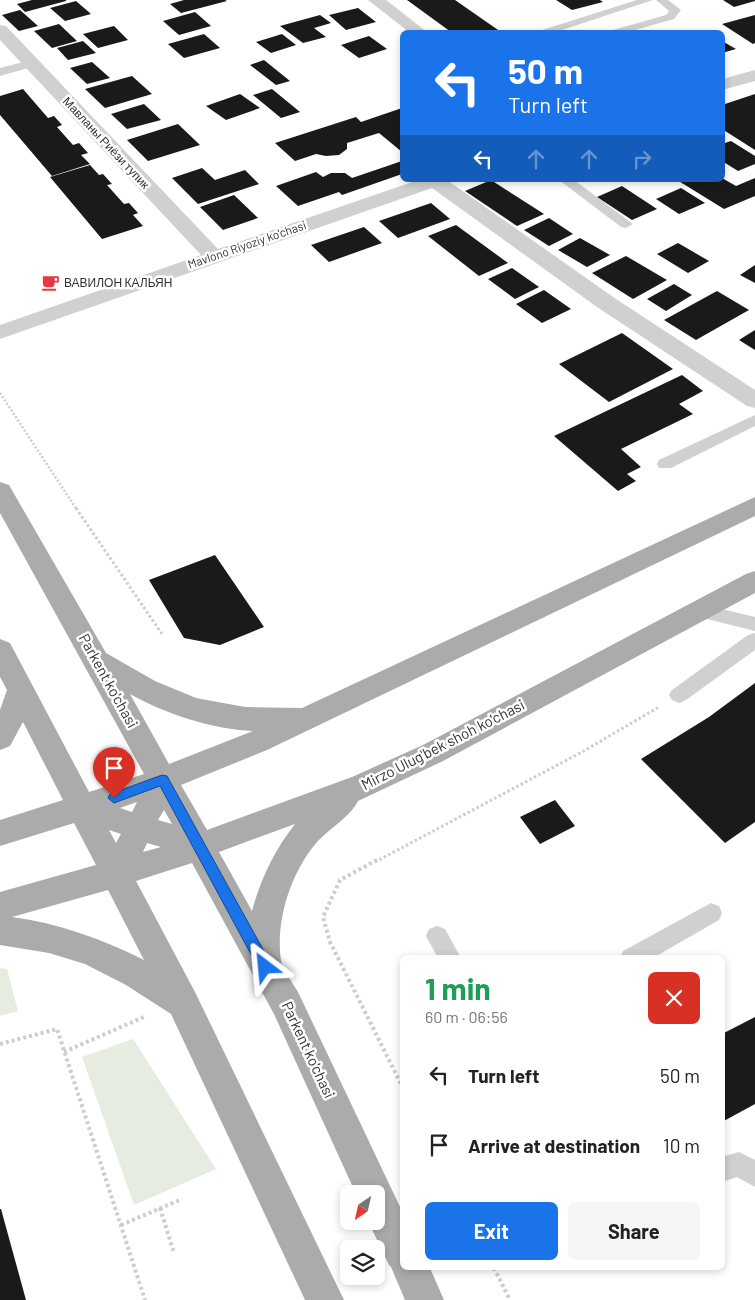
<!DOCTYPE html>
<html lang="en">
<head>
<meta charset="utf-8">
<style>
	:root { --surface:#fff; --page:#f6f6f6; --text:#222; --muted:#767676; --accent:#1a73e8 }
	body { margin:0; font-family:Barlow,sans-serif; background:var(--page); color:var(--text); height:100vh; display:flex; flex-direction:column; font-size:19px; white-space:nowrap }
	* { box-sizing:border-box; margin:0 }
	p { font-size:16px; color:var(--muted) }
	.icon { flex:none; width:28px; height:28px; fill:none; stroke:currentColor; stroke-width:2; stroke-linecap:round; stroke-linejoin:round }
	.map { position:relative; flex:1; overflow:hidden }
	.sheet { position:absolute; left:400px; top:955px; width:325px; height:315px; display:flex; flex-direction:column; background:var(--surface); border-radius:8px; box-shadow:0 2px 8px #0003 }
	.sheet>* { flex:none }
	.banner { position:absolute; left:400px; top:30px; width:325px; height:152px; border-radius:8px; box-shadow:0 2px 8px #0003; background:#1a73e8; color:#fff; overflow:hidden }
	.needle { width:32px; rotate:214deg }
	.tools { position:absolute; left:340px; top:1185px; display:grid; gap:10px }
	.tools a { display:grid; place-items:center; width:45px; height:45px; border-radius:8px; background:var(--surface); box-shadow:0 2px 8px #0003; font-size:25px }
	.pin { position:absolute; display:grid; place-items:center; width:42px; height:42px; color:#fff; margin:-51px -21px; border-radius:50% 50% 50% 0; rotate:-45deg; box-shadow:0 0 5px #0007 }
	.pin .icon { rotate:45deg }
	.me { position:absolute; width:55px; margin:-28px; rotate:331deg; stroke-linejoin:round; filter:drop-shadow(0 0 4px #0008) }
	.turn { display:flex; align-items:center; gap:18px; height:105px; padding:0 25px; font-size:22px }
	.turn .icon { width:65px; height:65px; stroke-width:2.5 }
	.turn b { display:block; font-size:35px; line-height:42px }
	.lanes { display:flex; align-items:center; height:48px; padding:0 25px; background:#0003; justify-content:center; gap:25px; direction:ltr }
	.lanes .off { opacity:.35 }
	.round { display:grid; place-items:center; flex:none; width:52px; height:52px; border-radius:8px; background:var(--page) }
	.headline { display:flex; align-items:center; justify-content:space-between; height:85px; padding:0 25px }
	h1 { font-size:30px; font-weight:700; line-height:38px; color:#1e9e55 }
	.button { display:flex; gap:10px; margin-top:auto; padding:10px 25px }
	.button a { flex:1; height:58px; border-radius:8px; background:var(--accent); color:#fff; font-size:20px; font-weight:700; line-height:58px; text-align:center }
	.button a+a { background:var(--page); color:var(--text) }
	ul { padding:0; list-style:none }
	li { display:flex; align-items:center; gap:15px; height:70px; padding:0 25px }
	li div { flex:1 }
	li b { display:block; font-size:19px }
	li em { font-style:normal }
	.map>svg:first-child { display:block }
	.green { fill:#e6ecdf }
	.building { fill:#1a1a1a }
	.lines { fill:none; stroke-linecap:round; stroke-linejoin:round }
	.path-far2 { stroke:#cdcdcd; stroke-width:2.5; stroke-dasharray:2 2; stroke-linecap:butt }
	.path-far1 { stroke:#cdcdcd; stroke-width:3; stroke-dasharray:2.5 2.5; stroke-linecap:butt }
	.path { stroke:#cdcdcd; stroke-width:4; stroke-dasharray:3 3; stroke-linecap:butt }
	.lane { fill:#d0d0d0; fill-rule:evenodd }
	.street { fill:#d0d0d0; fill-rule:evenodd }
	.primary { fill:#ababab; fill-rule:evenodd }
	.route { fill:#1a73e8; stroke:#114b97 }
	.labels { text-anchor:middle; stroke-width:5; stroke-linejoin:round; paint-order:stroke }
	.far-street-label { font-size:12px; fill:#333; stroke:#fff }
	.far-poi-label { font-size:12px; fill:#333; stroke:#fff; text-anchor:start }
	.street-label { font-size:15px; fill:#333; stroke:#fff }
</style>
</head>
<body>
<div class="map">
<svg width="755" height="1300" viewBox="0 0 755 1300">
	<rect width="100%" height="100%" fill="#fff"/>
	<g class="green">
		<path d="M0,968L7,969L18,1011L0,1016Z"/>
		<path d="M133,1039L216,1169L134,1205L82,1057Z"/>
	</g>
	<g class="building">
		<path d="M32,0H66V1L25,12L17,4Z"/>
		<path d="M184,0H225L227,1L181,13L170,4Z"/>
		<path d="M407,0H455L501,32H451Z"/>
		<path d="M556,0H600L603,2L572,10Z"/>
		<path d="M723,0H755V1L734,7Z"/>
		<path d="M76,1L91,14L65,21L50,8Z"/>
		<path d="M358,8L376,22L346,30L329,15Z"/>
		<path d="M20,10L38,26L19,31L2,15Z"/>
		<path d="M195,12L211,26L179,35L163,21Z"/>
		<path d="M320,15L331,23L314,28L326,37L303,43L280,26Z"/>
		<path d="M755,15V43L753,44L722,24Z"/>
		<path d="M59,24L77,41L52,48L34,31Z"/>
		<path d="M114,26L128,40L98,48L83,34Z"/>
		<path d="M204,34L220,48L184,58L168,44Z"/>
		<path d="M282,34L296,45L271,53L256,42Z"/>
		<path d="M369,36L387,49L359,58L341,45Z"/>
		<path d="M83,41L96,53L68,60L57,48Z"/>
		<path d="M722,41L736,49L722,53Z"/>
		<path d="M264,60L290,81L276,85L250,65Z"/>
		<path d="M92,62L110,78L87,84L70,68Z"/>
		<path d="M132,76L152,94L105,108L85,89Z"/>
		<path d="M23,89L48,118L54,116L62,125L57,127L73,145L79,143L88,153L81,155L90,164L52,176L0,115V96Z"/>
		<path d="M272,89L300,112L281,118L253,95Z"/>
		<path d="M240,94L260,108L226,120L206,106Z"/>
		<path d="M755,94V150L722,129V105Z"/>
		<path d="M144,104L161,120L127,129L111,114Z"/>
		<path d="M402,108V152L379,133L347,143V149L339,155L326,156L316,154L295,161L275,143L356,117L361,122Z"/>
		<path d="M178,124L200,145L148,161L127,140Z"/>
		<path d="M731,141L755,156V164L738,171L722,161V144Z"/>
		<path d="M402,161V174L342,195L339,192L298,206L276,186L316,172L323,177L331,173H345L352,178Z"/>
		<path d="M90,165L99,175L103,174L112,184L107,185L124,204L129,203L138,213L133,215L143,226L102,239L50,177Z"/>
		<path d="M202,168L215,180L245,170L259,184L198,204L172,178Z"/>
		<path d="M722,178L736,186L755,178V196L724,209L677,180H722Z"/>
		<path d="M491,180L544,214L517,226L465,191Z"/>
		<path d="M622,186L657,209L632,220L597,197Z"/>
		<path d="M681,188L705,203L679,214L656,199Z"/>
		<path d="M234,195L258,218L223,230L200,207Z"/>
		<path d="M431,203L450,219L398,238L379,221Z"/>
		<path d="M549,218L573,234L549,246L524,230Z"/>
		<path d="M456,225L508,263L479,276L428,236Z"/>
		<path d="M364,227L382,243L329,262L311,245Z"/>
		<path d="M580,238L610,255L587,267L558,250Z"/>
		<path d="M678,243L709,261L688,273L657,254Z"/>
		<path d="M626,256L667,280L633,299L592,273Z"/>
		<path d="M755,265V283L740,275Z"/>
		<path d="M512,268L539,287L515,299L488,279Z"/>
		<path d="M674,284L692,295L666,311L647,299Z"/>
		<path d="M544,290L571,309L542,323L516,304Z"/>
		<path d="M717,291L749,310L696,340L664,320Z"/>
		<path d="M755,330V350L739,340Z"/>
		<path d="M622,333L673,369L609,402L559,364Z"/>
		<path d="M682,375L703,391L679,404L693,414L621,449L641,467L627,474L636,481L618,491L554,436Z"/>
		<path d="M215,555L264,627L220,645L184,638L149,580Z"/>
		<path d="M755,683V822L725,843L641,759L709,717Z"/>
		<path d="M555,800L575,826L540,844L520,817Z"/>
		<path d="M755,1017V1104L722,1122V1034Z"/>
		<path d="M0,1209H1L26,1300H0Z"/>
	</g>
	<g class="lines">
		<path class="path-far2" d="M0,393L77,510"/>
		<g class="path-far1">
			<path d="M76,508L162,634"/>
			<path d="M375,862L582,752L659,707"/>
		</g>
		<g class="path">
			<path d="M377,860L340,880L323,917L330,942L402,1086"/>
			<path d="M0,1044L57,1029L145,1300"/>
			<path d="M64,1052L146,1016"/>
			<path d="M160,1208L174,1253"/>
			<path d="M121,1225L182,1199"/>
			<path d="M494,1268L510,1300"/>
		</g>
		<g class="lane">
			<path d="M637,0H653L556,32H540L542,30Z"/>
			<path d="M656,0H668L681,10L674,19L628,32H612L613,30L666,15L669,11Z"/>
			<path d="M31,60L35,62V66L0,76V68Z"/>
			<path d="M559,180H574L633,224L626,228L621,227Z"/>
			<path d="M755,415V426L671,468H659L657,464L659,460Z"/>
			<path d="M697,603L755,617V631L691,615L688,610L691,605Z"/>
			<path d="M755,633V650L686,700L679,703L672,700L669,695L672,690L748,635Z"/>
			<path d="M711,903L719,906L722,913L719,920L653,958H620L623,951Z"/>
			<path d="M437,926L445,929L461,958H438L426,936L429,929Z"/>
			<path d="M739,1152L755,1160V1187L737,1177L722,1182V1157Z"/>
		</g>
		<g class="street">
			<path d="M368,0H386L427,32H409Z"/>
			<path d="M0,25L6,26L218,249L418,180H447L613,297L755,390V408L747,406L597,307L432,188L0,339V325L201,255L0,40Z"/>
			<path d="M755,70V81L722,90V79Z"/>
		</g>
		<path class="primary" d="M0,482L9,485L106,653L155,681L196,698L245,707L302,708L755,497V516L267,750L181,785L207,830L352,777L423,745L746,574L755,571V593L443,761L358,801C350,817 330,828 317,842C291,872 275,921 281,961C283,971 293,983 298,992L402,1211V1268H430L444,1300H405L391,1267L389,1265L368,1221H376V1194H356L274,1014L192,863L136,881L195,992L344,1300H305L171,1014L126,985L85,964L49,953L0,945V892L96,865L74,823L0,846V820L63,800L23,722L10,746L0,750V710L7,690L0,677V639L10,643L89,792L144,774L0,513ZM130,694C166,714 211,729 253,731L169,764ZM137,802L132,812L120,808ZM164,810L172,824L158,820ZM295,824C274,851 261,878 252,911L219,852ZM109,830L121,834L116,843ZM147,843L161,847L143,852ZM108,890L144,960C102,939 58,923 12,917Z"/>
	</g>
	<path class="route" d="M162,775L167,776L270,962L272,967L270,971L265,973L260,971L160,786L114,803L108,798L110,794Z"/>
	<defs>
		<symbol id="cafe-bare" viewBox="-9 -9 18 18"><path d="M-5.5-4.5H6V0H3Q3 3.5 0 3.5H-2.5Q-5.5 3.5-5.5 0ZM3-3.2v2h1.7v-2ZM-6 4.5H4V6H-6Z" fill="#e63946" stroke="#fff" stroke-width="2.5" paint-order="stroke"/></symbol>
	</defs>
	<g fill-rule="evenodd">
		<use href="#cafe-bare" x="38" y="270" width="25" height="25"/>
	</g>
	<g class="labels">
		<g class="far-street-label">
			<text transform="translate(106 143) rotate(47)" y="4">Мавланы Риёзи тупик</text>
			<text transform="translate(247 245) rotate(-19)" y="4">Mavlono Riyoziy ko'chasi</text>
		</g>
		<g class="far-poi-label">
			<text x="64" y="287">ВАВИЛОН КАЛЬЯН</text>
		</g>
		<g class="street-label">
			<text transform="translate(108 681) rotate(61)" y="5">Parkent ko'chasi</text>
			<text transform="translate(443 745) rotate(-27)" y="5">Mirzo Ulug'bek shoh ko'chasi</text>
			<text transform="translate(308 1050) rotate(65)" y="5">Parkent ko'chasi</text>
		</g>
	</g>
</svg>
<div class="tools">
<a><svg class="needle" viewBox="-14 -14 28 28"><path d="M0-13l5 13h-10z" fill="#e53935"/><path d="M0 13l5-13h-10z" fill="#767676"/></svg></a>
<a><svg class="icon" aria-label="layers" viewBox="0 0 24 24"><path d="M12 4l9 5-9 5-9-5zM3 14l9 5 9-5"/></svg></a>
</div>
<div class="pin" style="left:114px;top:798px;background:#d93025"><svg class="icon" aria-label="arrive" viewBox="0 0 24 24"><path d="M6 21V4h12l-3 4 3 4H6"/></svg></div>
<svg class="me" style="left:265px;top:967px" viewBox="-20 -20 40 40"><path d="M0-17L14 15 0 8-14 15z" fill="#1a73e8" stroke="#fff" stroke-width="4"/></svg>
<div class="banner">
<div class="turn"><svg class="icon" aria-label="left" viewBox="0 0 24 24"><path d="M17 20v-9H6M10 6l-5 5 5 5"/></svg><div><b>50 m</b>Turn left</div></div>
<div class="lanes"><svg class="icon" aria-label="left" viewBox="0 0 24 24"><path d="M17 20v-9H6M10 6l-5 5 5 5"/></svg><svg class="icon off" aria-label="ahead" viewBox="0 0 24 24"><path d="M12 20V5M6 11l6-6 6 6"/></svg><svg class="icon off" aria-label="ahead" viewBox="0 0 24 24"><path d="M12 20V5M6 11l6-6 6 6"/></svg><svg class="icon off" aria-label="right" viewBox="0 0 24 24"><path d="M7 20v-9h11M14 6l5 5-5 5"/></svg></div>
</div>
<section class="sheet">
<div class="headline"><div><h1>1 min</h1><p>60 m · 06:56</p></div><a class="round" style="background:#d93025;color:#fff"><svg class="icon" aria-label="close" viewBox="0 0 24 24"><path d="M6 6l12 12M18 6L6 18"/></svg></a></div>
<ul>
<li><svg class="icon" aria-label="left" viewBox="0 0 24 24"><path d="M17 20v-9H6M10 6l-5 5 5 5"/></svg><div><b>Turn left</b></div><em>50 m</em></li>
<li><svg class="icon" aria-label="arrive" viewBox="0 0 24 24"><path d="M6 21V4h12l-3 4 3 4H6"/></svg><div><b>Arrive at destination</b></div><em>10 m</em></li>
</ul>
<div class="button"><a>Exit</a><a>Share</a></div>
</section>
</div>
</body>
</html>
